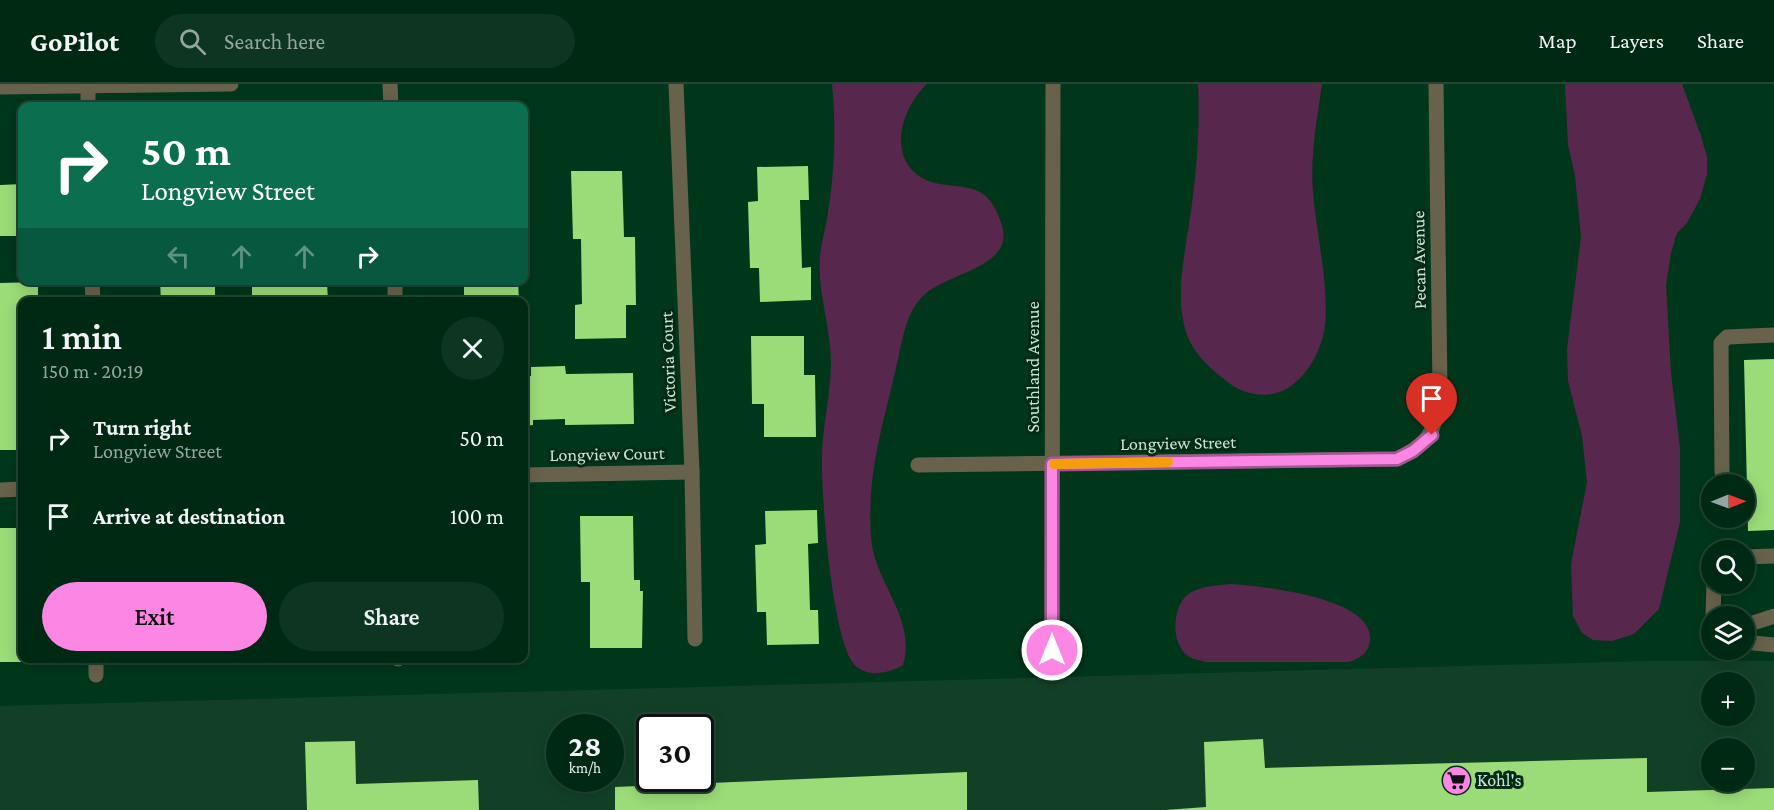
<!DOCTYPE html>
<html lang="en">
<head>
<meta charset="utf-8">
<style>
	:root { --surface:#002914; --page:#0e3522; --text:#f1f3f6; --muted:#95a6a0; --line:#224534; --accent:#fc86e4 }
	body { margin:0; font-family:"Crimson Pro",serif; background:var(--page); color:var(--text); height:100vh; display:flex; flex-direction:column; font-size:22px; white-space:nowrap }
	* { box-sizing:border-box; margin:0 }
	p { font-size:20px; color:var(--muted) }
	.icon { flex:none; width:33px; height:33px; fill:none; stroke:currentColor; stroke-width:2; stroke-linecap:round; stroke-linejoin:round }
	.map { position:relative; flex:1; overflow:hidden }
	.side { position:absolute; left:18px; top:213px; width:510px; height:366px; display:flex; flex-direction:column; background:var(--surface); border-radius:12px; box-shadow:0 3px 15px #0003,0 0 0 2px var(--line) }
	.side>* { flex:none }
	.banner { position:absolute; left:18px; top:18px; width:510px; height:183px; border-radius:12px; box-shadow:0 3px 15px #0003,0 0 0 2px var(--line); background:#0b6e4f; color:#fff; overflow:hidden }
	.needle { width:39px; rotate:89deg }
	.tools { position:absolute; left:1701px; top:390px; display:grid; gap:12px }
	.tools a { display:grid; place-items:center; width:54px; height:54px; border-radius:50%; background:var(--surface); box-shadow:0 3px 15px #0003,0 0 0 2px var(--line); font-size:30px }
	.speed { position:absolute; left:546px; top:630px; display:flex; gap:12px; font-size:30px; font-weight:700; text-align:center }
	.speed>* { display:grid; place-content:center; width:78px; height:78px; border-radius:50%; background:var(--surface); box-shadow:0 3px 15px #0003,0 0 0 2px var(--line); line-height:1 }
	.speed small { font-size:15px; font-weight:400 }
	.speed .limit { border:3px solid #111; border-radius:9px; background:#fff; color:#111 }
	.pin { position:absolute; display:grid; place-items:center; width:51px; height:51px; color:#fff; margin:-62px -26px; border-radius:50% 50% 50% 0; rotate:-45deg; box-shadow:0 0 6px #0007 }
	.pin .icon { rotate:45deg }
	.me { position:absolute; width:66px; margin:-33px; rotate:0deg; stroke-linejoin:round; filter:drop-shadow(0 0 4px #0008) }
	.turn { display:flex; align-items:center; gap:21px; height:126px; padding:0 24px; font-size:27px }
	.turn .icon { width:78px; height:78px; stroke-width:2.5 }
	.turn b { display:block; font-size:42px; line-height:51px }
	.lanes { display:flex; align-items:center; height:57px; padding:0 24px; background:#0003; justify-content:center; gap:30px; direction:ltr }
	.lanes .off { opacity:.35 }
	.round { display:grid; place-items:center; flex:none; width:63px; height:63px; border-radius:32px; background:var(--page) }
	.head { display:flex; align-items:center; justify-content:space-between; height:102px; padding:0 24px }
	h1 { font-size:36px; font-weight:600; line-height:45px }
	.primary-button { display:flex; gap:12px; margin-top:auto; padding:12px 24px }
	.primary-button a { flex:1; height:69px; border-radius:36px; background:var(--accent); color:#111; font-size:24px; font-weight:600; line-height:69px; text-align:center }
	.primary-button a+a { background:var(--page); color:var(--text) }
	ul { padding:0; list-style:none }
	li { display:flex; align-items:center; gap:18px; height:78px; padding:0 24px }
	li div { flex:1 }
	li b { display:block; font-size:22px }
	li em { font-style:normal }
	header { display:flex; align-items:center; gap:36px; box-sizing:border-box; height:84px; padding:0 30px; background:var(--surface); border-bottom:2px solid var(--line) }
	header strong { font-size:28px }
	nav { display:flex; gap:33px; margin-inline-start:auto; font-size:21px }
	.search { width:420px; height:54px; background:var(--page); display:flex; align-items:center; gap:15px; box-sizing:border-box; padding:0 21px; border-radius:33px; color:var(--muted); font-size:22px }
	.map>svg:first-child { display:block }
	.built { fill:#124027; fill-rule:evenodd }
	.green { fill:#57274e }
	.building { fill:#9bdc78 }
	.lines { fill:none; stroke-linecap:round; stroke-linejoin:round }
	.service { stroke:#68624c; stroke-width:15 }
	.minor { stroke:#68624c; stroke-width:15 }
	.route-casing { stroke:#a45794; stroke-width:15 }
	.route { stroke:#fc86e4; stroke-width:10 }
	.slow { stroke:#f59e0b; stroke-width:10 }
	.labels { text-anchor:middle; stroke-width:6; stroke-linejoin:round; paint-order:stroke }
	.street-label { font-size:18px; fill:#cbe5d3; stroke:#022b16 }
	.poi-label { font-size:18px; fill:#cbe5d3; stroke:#022b16; text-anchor:start }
</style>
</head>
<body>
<header>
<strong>GoPilot</strong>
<div class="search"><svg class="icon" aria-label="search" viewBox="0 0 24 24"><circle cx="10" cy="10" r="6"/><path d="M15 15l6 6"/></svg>Search here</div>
<nav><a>Map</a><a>Layers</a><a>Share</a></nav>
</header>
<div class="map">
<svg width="1774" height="726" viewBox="0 0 1774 726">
	<rect width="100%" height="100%" fill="#00371b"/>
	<path class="built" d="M1649,577H1774V726H0V622ZM1712,598H1744V632H1712ZM560,644H610V694H560ZM650,644H700V694H650ZM1712,664H1744V698H1712Z"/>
	<g class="green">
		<path d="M832,0H927C901,24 885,76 926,96C944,104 966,99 983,110C991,115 997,127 1000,136C1020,184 948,187 923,212C907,228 904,249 899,270C886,333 866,386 871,453C874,499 917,534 903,581C888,590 865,594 853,579C832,550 821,414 822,374C822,342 831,311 831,279C831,243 817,208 820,171C822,155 827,139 829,122C835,82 836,41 832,0Z"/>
		<path d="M1198,0H1322C1317,36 1310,72 1313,108C1316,147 1331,212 1324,248C1319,270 1307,292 1288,304C1270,315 1246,312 1229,299C1212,286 1193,270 1186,248C1174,210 1186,165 1191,127C1197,85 1200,42 1198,0Z"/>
		<path d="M1565,0H1682L1701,52L1707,73V90L1700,115L1687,139L1677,149L1671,169L1666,201L1671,289L1680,364V438L1659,525L1634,550L1612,557L1593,556L1582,549L1573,532L1571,480L1587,398L1582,352L1568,297L1567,265L1581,153L1575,92L1568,61Z"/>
		<path d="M1230,500C1260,502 1376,513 1370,557C1368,570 1360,574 1349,578H1205C1200,576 1192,575 1188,572C1171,560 1172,526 1186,512C1197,502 1215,502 1230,500Z"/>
	</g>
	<g class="building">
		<path d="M808,82L809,116H800L802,184L811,183V216L760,218L759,184H750L748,118L758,117L757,83Z"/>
		<path d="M571,87H622L624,153H635L636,221H626V254L575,255V221L582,220L581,155H573Z"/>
		<path d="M22,100V152H0V101Z"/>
		<path d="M160,196H215V218H161Z"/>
		<path d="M276,196L327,198L328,218H252V199Z"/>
		<path d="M464,196H518L519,218H464Z"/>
		<path d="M38,198V218H22V366H0V199Z"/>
		<path d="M751,252H804V291H815L816,353H764V320H752Z"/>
		<path d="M1774,275V446L1748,447L1744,276Z"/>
		<path d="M565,282L566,290L633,289L634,340L565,341V335L533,336V341L524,342V292H531V283Z"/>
		<path d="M817,426L818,459L808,460L810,526H818L819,560L767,561L766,528H757L755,461L766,460L765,427Z"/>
		<path d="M580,432H633L634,496H640V507H643L642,564H590V498H581Z"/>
		<path d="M0,444H22V574H48V578H0Z"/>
		<rect x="524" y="531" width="2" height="35"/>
		<path d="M1263,655L1265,684L1647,674V708L1774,704V726H1165L1206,723L1204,658Z"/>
		<path d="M355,657L356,700L478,696L479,726H307L305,658Z"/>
		<path d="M967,688V726H615V703Z"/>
	</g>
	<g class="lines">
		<g class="service">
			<path d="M1722,388L1721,259L1727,253L1774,251"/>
			<path d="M524,391L692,388"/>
			<path d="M0,406L22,405"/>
			<path d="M1744,473L1774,472"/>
			<path d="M1713,532L1714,500"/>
			<path d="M1744,542L1774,532"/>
			<path d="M1744,558L1774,561"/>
		</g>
		<g class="minor">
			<path d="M390,0L391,22"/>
			<path d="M676,0L692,388L695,555"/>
			<path d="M88,2V22"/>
			<path d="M0,3L231,0"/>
			<path d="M92,196L93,218"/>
			<path d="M395,196V218"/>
			<path d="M918,381L1397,375C1436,356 1433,346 1440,306L1436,0"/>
			<path d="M1052,566L1053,0"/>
			<path d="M398,575V574"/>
			<path d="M96,591V574"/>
		</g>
	</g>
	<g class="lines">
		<defs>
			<path id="route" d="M1052,566V380L1397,375L1413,367L1432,351"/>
		</defs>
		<use href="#route" class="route-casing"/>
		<use href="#route" class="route"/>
		<path class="slow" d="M1054,380L1168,378"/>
	</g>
	<defs>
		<symbol id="supermarket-disc" viewBox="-11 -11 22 22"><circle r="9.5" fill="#fc86e4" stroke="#022b16"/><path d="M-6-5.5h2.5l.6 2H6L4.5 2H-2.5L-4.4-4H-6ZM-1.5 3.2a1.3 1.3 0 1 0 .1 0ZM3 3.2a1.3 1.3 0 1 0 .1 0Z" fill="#111"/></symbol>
	</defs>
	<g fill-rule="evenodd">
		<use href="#supermarket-disc" x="1440" y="680" width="33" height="33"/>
	</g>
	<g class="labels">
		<g class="street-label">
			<text transform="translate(1419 176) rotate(-91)" y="6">Pecan Avenue</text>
			<text transform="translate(668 278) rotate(-92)" y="6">Victoria Court</text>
			<text transform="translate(1033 283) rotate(-90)" y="6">Southland Avenue</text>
			<text transform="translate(1178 359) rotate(-1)" y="6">Longview Street</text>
			<text transform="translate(607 370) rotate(-1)" y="6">Longview Court</text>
		</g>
		<g class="poi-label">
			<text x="1477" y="702">Kohl's</text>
		</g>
	</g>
</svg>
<div class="tools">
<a><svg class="needle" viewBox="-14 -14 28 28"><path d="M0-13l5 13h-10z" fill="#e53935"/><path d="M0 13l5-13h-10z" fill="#95a6a0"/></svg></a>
<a><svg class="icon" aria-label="search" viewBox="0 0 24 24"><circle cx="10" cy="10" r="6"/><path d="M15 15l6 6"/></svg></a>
<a><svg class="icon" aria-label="layers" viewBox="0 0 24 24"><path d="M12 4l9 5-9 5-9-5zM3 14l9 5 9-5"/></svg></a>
<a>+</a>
<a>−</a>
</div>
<div class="speed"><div>28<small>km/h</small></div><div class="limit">30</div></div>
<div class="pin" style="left:1432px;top:351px;background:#d93025"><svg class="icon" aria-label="arrive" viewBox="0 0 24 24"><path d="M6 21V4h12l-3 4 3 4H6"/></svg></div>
<svg class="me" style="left:1052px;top:566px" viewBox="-20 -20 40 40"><circle r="17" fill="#fc86e4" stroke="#fff" stroke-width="3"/><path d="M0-11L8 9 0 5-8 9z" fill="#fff"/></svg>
<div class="banner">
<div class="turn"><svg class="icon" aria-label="right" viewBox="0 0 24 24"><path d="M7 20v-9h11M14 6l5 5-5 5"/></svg><div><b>50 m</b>Longview Street</div></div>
<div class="lanes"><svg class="icon off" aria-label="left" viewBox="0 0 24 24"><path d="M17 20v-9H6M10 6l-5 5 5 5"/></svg><svg class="icon off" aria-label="ahead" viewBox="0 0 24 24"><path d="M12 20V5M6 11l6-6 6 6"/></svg><svg class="icon off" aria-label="ahead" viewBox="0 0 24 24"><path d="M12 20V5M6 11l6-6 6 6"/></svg><svg class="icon" aria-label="right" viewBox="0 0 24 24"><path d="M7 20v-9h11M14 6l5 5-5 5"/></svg></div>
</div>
<section class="side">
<div class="head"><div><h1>1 min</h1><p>150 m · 20:19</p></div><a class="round"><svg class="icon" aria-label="close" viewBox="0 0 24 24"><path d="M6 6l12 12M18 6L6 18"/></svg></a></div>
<ul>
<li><svg class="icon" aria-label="right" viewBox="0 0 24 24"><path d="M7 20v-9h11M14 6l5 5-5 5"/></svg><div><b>Turn right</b><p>Longview Street</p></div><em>50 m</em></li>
<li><svg class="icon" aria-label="arrive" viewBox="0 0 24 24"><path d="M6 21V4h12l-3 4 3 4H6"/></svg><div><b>Arrive at destination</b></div><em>100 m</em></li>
</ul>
<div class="primary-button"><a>Exit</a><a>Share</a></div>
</section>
</div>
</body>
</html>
